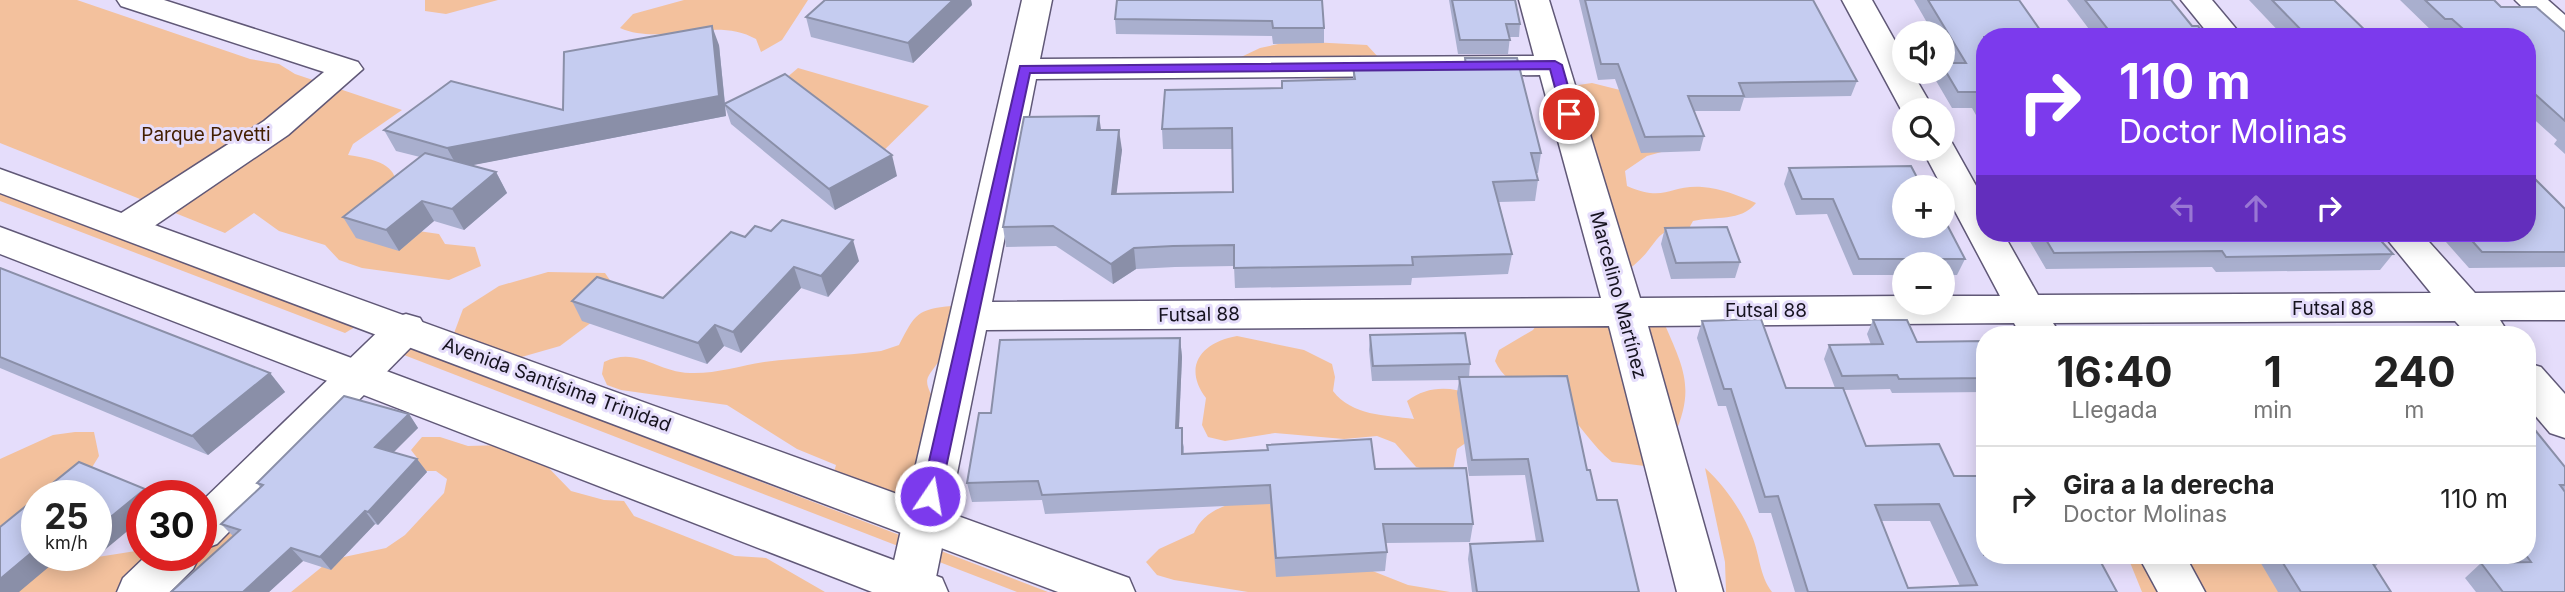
<!DOCTYPE html>
<html lang="es">
<head>
<meta charset="utf-8">
<style>
	:root { --surface:#fff; --page:#f6f6f6; --text:#222; --muted:#767676; --line:#e0e0e0 }
	body { margin:0; font-family:Inter,sans-serif; background:var(--page); color:var(--text); height:100vh; display:flex; flex-direction:column; font-size:26px; white-space:nowrap }
	* { box-sizing:border-box; margin:0 }
	p { font-size:23px; color:var(--muted) }
	.icon { flex:none; width:38px; height:38px; fill:none; stroke:currentColor; stroke-width:2; stroke-linecap:round; stroke-linejoin:round }
	.map { position:relative; flex:1; overflow:hidden }
	.panel { position:absolute; left:1976px; top:326px; width:560px; height:238px; display:flex; flex-direction:column; background:var(--surface); border-radius:28px; box-shadow:0 4px 18px #0003 }
	.panel>* { flex:none }
	.banner { position:absolute; left:1976px; top:28px; width:560px; height:214px; border-radius:28px; box-shadow:0 4px 18px #0003; background:#7c3aed; color:#fff; overflow:hidden }
	.tools { position:absolute; left:1892px; top:21px; display:grid; gap:14px }
	.tools a { display:grid; place-items:center; width:63px; height:63px; border-radius:50%; background:var(--surface); box-shadow:0 4px 18px #0003; font-size:35px }
	.speed { position:absolute; left:21px; top:480px; display:flex; gap:14px; font-size:35px; font-weight:700; text-align:center }
	.speed>* { display:grid; place-content:center; width:91px; height:91px; border-radius:50%; background:var(--surface); box-shadow:0 4px 18px #0003; line-height:1 }
	.speed small { font-size:18px; font-weight:400 }
	.speed .limit { border:10px solid #d22; background:#fff; color:#111 }
	.pin { position:absolute; display:grid; place-items:center; width:60px; height:60px; color:#fff; margin:-30px; border:4px solid #fff; border-radius:50%; box-shadow:0 2px 7px #0007 }
	.me { position:absolute; width:77px; margin:-38px; rotate:12deg; stroke-linejoin:round; filter:drop-shadow(0 0 5px #0008) }
	.turn { display:flex; align-items:center; gap:24px; height:147px; padding:0 28px; font-size:32px }
	.turn .icon { width:91px; height:91px; stroke-width:2.5 }
	.turn b { display:block; font-size:49px; line-height:60px }
	.lanes { display:flex; align-items:center; height:66px; padding:0 28px; background:#0003; justify-content:center; gap:35px; direction:ltr }
	.lanes .off { opacity:.35 }
	.eta { display:flex; justify-content:space-evenly; align-items:center; height:119px; text-align:center }
	.eta b { font-size:42px; font-weight:700; line-height:49px }
	ul { padding:0; list-style:none }
	li { display:flex; align-items:center; gap:21px; height:105px; padding:0 28px; border-top:2px solid var(--line) }
	li div { flex:1 }
	li b { display:block; font-size:26px }
	li em { font-style:normal }
	.map>svg:first-child { display:block }
	.green { fill:#f3c19d }
	.lines { fill:none; stroke-linecap:round; stroke-linejoin:round }
	.minor-casing { stroke:#605877; stroke-width:3 }
	.major-casing { stroke:#605877; stroke-width:3 }
	.minor { fill:#fff; fill-rule:evenodd }
	.major { fill:#fff; fill-rule:evenodd }
	.wall { fill:#a9afce; fill-rule:evenodd }
	.shaded-wall { fill:#8a8fa8 }
	.building { fill:#c5ccf0; stroke:#8a8fa8; stroke-width:2; fill-rule:evenodd }
	.route { fill:#7c3aed; stroke:#51269a; stroke-width:2 }
	.labels { text-anchor:middle; stroke-width:6; stroke-linejoin:round; paint-order:stroke }
	.park-label { font-size:19px; fill:#421e00; stroke:#e5ddfb }
	.street-label { font-size:19px; fill:#16131f; stroke:#e5ddfb }
</style>
</head>
<body>
<div class="map">
<svg width="2565" height="592" viewBox="0 0 2565 592">
	<rect width="100%" height="100%" fill="#e5ddfb"/>
	<g class="green">
		<path d="M0,0H77L250,59L279,64L295,74L402,110L353,144L348,155C405,163 400,178 391,227L439,234L445,244L475,247L481,266L449,280L362,268L339,260L325,245L279,231L254,213L225,233L0,143Z"/>
		<path d="M425,0H498L446,14L425,11Z"/>
		<path d="M684,0H808L782,40L761,52L756,39C714,15 664,47 620,28L633,14Z"/>
		<path d="M1292,41L1367,45L1379,58C1373,64 1366,73 1358,76C1325,87 1272,67 1239,58L1260,48Z"/>
		<path d="M798,68L929,106L872,162L736,120Z"/>
		<path d="M1592,83L1620,90L1665,151L1647,156L1625,171L1627,186C1666,203 1668,185 1702,187C1721,188 1739,196 1756,203C1741,222 1715,216 1693,221L1688,230C1659,231 1664,231 1647,252C1641,260 1631,267 1623,275L1552,118L1551,108L1565,87Z"/>
		<path d="M0,192L354,326L355,327L345,333L0,201Z"/>
		<path d="M548,272L605,273L614,286L600,316L560,346L518,358L447,352L463,309L499,286Z"/>
		<path d="M952,306L959,316C955,328 952,342 945,352C926,383 919,374 940,410L912,488L897,499L832,479L836,465L797,449L727,405L621,390L607,385L602,374L604,362C638,346 655,372 690,373C715,374 739,366 764,362C803,357 842,356 881,351L899,345C915,314 917,309 952,306Z"/>
		<path d="M1540,320L1665,325C1684,369 1695,389 1674,436C1668,449 1665,458 1653,467L1612,462C1592,446 1580,423 1560,406C1538,388 1508,390 1495,361L1499,350L1533,330Z"/>
		<path d="M1237,336L1304,350L1332,364L1335,377L1333,391C1352,416 1385,415 1414,419L1407,401C1427,386 1448,386 1472,394L1470,440L1457,449L1452,475L1416,467L1395,443L1377,436L1344,439L1275,433L1225,441L1208,437L1202,425L1206,398C1182,366 1202,342 1237,336Z"/>
		<path d="M409,348H412L1048,592H1017L404,355Z"/>
		<path d="M75,432H94L99,456L91,469L55,495H37V505L0,549V459L53,435Z"/>
		<path d="M422,437H440L468,446L502,445L542,461L571,491L604,500L624,501L634,516L735,556L766,558L825,592H291L323,566L344,557L386,548L405,535L444,493L447,479L436,471H419L418,459L411,450Z"/>
		<path d="M1705,468C1725,486 1742,511 1752,536C1760,555 1759,575 1772,592H1726L1725,562Z"/>
		<path d="M234,477L246,592H0L3,572L142,550V555H201V514Z"/>
		<path d="M1272,495L1370,570L1408,585L1450,592H1248L1174,580L1157,575L1146,562L1159,549L1194,533C1206,504 1244,500 1272,495Z"/>
		<path d="M2127,555H2271L2303,592H2142Z"/>
	</g>
	<g class="lines">
		<defs>
			<g id="minor">
				<path d="M117,0H164L358,62L363,69L288,135L141,235L128,238L115,235L110,226L115,217L264,121L324,72L121,6Z"/>
				<path d="M1022,0H1052L1040,59L1534,56L1519,0H1549L1640,298L1904,296V303H1942V296H2000L1922,149H1942V139L1951,141L1984,200V233H2003L2038,295L2431,293L2382,233H2421L2475,293L2565,292V320H2500L2509,334H2467L2455,321L2053,323L2057,329L2054,334H2020L2014,323L1648,326L1723,592H1677L1609,326L986,330L934,587L932,592H890L888,587ZM1540,75L1601,298L992,302L1036,79Z"/>
				<path d="M1842,0H1872L1904,57V72H1912L1934,110H1904V115Z"/>
				<path d="M2181,0H2212L2243,37H2211Z"/>
				<path d="M2515,0H2548L2565,15V40L2554,38Z"/>
				<path d="M406,314L420,318L426,328L420,338L217,544L201,550V502L392,318Z"/>
				<path d="M2527,363L2541,367L2565,394V438L2550,433L2527,406Z"/>
				<path d="M147,555H200L193,569L170,592H117L123,578Z"/>
				<path d="M2138,555H2185L2205,592H2158Z"/>
			</g>
			<g id="major">
				<path d="M0,169L1129,578L1135,592H1058L0,193Z"/>
				<path d="M0,227L942,578L948,592H872L0,254Z"/>
			</g>
		</defs>
		<use href="#minor" class="minor-casing"/>
		<use href="#major" class="major-casing"/>
		<use href="#minor" class="minor"/>
		<use href="#major" class="major"/>
	</g>
	<g class="wall">
		<path d="M825,0H971L972,5L913,63L811,37L806,17Z"/>
		<path d="M1117,0L1324,28V43L1273,44L1272,36L1116,34L1115,19Z"/>
		<path d="M1449,0H1515L1520,24L1519,37H1510L1508,54H1458Z"/>
		<path d="M1579,0H1813L1857,81L1851,96L1744,98L1740,111H1694L1704,136L1700,151L1641,153L1615,79L1598,80Z"/>
		<path d="M1914,0H2019L1984,37V129L1972,108H1952L1935,79L1938,72H1942V63H1951L1942,49V33H1933Z"/>
		<path d="M2067,0H2171L2192,26L2207,37H2095Z"/>
		<path d="M2249,0H2334L2372,37H2284Z"/>
		<path d="M2400,0H2494L2501,7L2565,32V154L2554,144L2557,140L2527,113V37H2444L2442,34H2435Z"/>
		<path d="M719,45L725,103L897,176L835,210L731,124L725,106L726,116L472,165L496,172L507,193L464,230L434,221L399,251L356,238L343,217L420,157L396,151L384,130L563,110Z"/>
		<path d="M1465,58L1541,153L1538,173H1536L1538,180L1535,201L1499,202L1512,254L1508,274L1412,278L1411,285L1235,288L1234,266L1175,267L1136,269L1113,284L1056,246L1006,247L1003,227L1101,130L1122,150L1116,193L1233,192L1232,149H1163L1162,129L1282,88L1353,79V67L1464,65Z"/>
		<path d="M1789,168L1904,187L1965,259L1957,275H1942V264H1904V275H1853L1827,214L1796,215L1784,184Z"/>
		<path d="M2565,209V267L2469,268L2438,233H2527Z"/>
		<path d="M1665,228L1740,262L1735,278L1671,279L1661,244Z"/>
		<path d="M2025,233H2374L2393,254L2380,270L2216,272L2212,267L2046,269Z"/>
		<path d="M745,237L859,261L828,297L801,288L741,353L724,346L707,364L582,321L572,301L663,298Z"/>
		<path d="M0,268L270,373L285,392L208,455L0,368Z"/>
		<path d="M1873,320L1917,342L1984,341V392L1892,393L1890,389L1844,390L1866,446L1954,476L2117,592H1795L1771,513H1759L1726,406H1718L1697,338L1702,321L1786,388H1835L1824,359L1829,345H1871L1867,334ZM1881,521H1930L1960,586L1908,588Z"/>
		<path d="M1370,335L1470,364L1469,377L1587,470L1597,500L1639,592H1472L1468,559L1470,544L1536,541L1525,475L1469,476L1457,393L1459,380L1372,381L1369,350Z"/>
		<path d="M1180,338L1182,357L1179,428L1184,447V454L1375,469L1473,524L1470,542L1386,543L1387,552L1385,571L1276,577L1270,504L1045,514L1042,500L972,502L967,483L991,413Z"/>
		<path d="M409,414L418,428L393,452L417,459L427,472L378,525L375,524L331,570L303,561L269,592H171L233,536L221,524L260,487L257,483Z"/>
		<path d="M2565,467V592H2476L2465,578L2481,563H2504L2498,555H2527Z"/>
		<path d="M2240,555H2379L2382,559L2375,567L2391,592H2278L2259,560H2243Z"/>
	</g>
	<g class="shaded-wall">
		<path d="M953,0H971L972,5L913,63L908,43Z"/>
		<path d="M712,26L719,45L726,116L458,168L447,148L719,96Z"/>
		<path d="M1099,116L1102,136L1097,130Z"/>
		<path d="M1119,130L1122,150L1114,214L1112,194Z"/>
		<path d="M892,155L897,176L835,210L829,189Z"/>
		<path d="M496,172L507,193L464,230L452,209Z"/>
		<path d="M422,201L434,221L399,251L386,230Z"/>
		<path d="M853,240L859,261L828,297L821,276Z"/>
		<path d="M1134,248L1136,269L1113,284L1111,264Z"/>
		<path d="M794,267L801,288L741,353L733,332Z"/>
		<path d="M715,325L724,346L707,364L698,343Z"/>
		<path d="M1180,338L1182,357L1178,447L1176,428Z"/>
		<path d="M270,373L285,392L208,455L192,436Z"/>
		<path d="M409,414L418,428L385,461L375,447Z"/>
		<path d="M417,459L427,472L378,525L368,512Z"/>
		<path d="M145,489L151,495H142V519L101,553L96,549V529Z"/>
		<path d="M365,511L375,524L331,570L320,557Z"/>
		<path d="M37,548V555H63L19,592H0V579Z"/>
		<path d="M291,548L303,561L269,592H243Z"/>
	</g>
	<g class="building">
		<path d="M825,0H953L908,43L806,17Z"/>
		<path d="M1117,0H1322L1324,28H1273L1272,21L1115,19Z"/>
		<path d="M1452,0H1515L1520,24H1506L1510,40H1460Z"/>
		<path d="M1585,0H1813L1857,81L1739,83L1744,96H1688L1704,136L1645,137L1618,64H1601Z"/>
		<path d="M1928,0H2019L2045,37H1984V101L1979,92H1958L1942,65V63H1966Z"/>
		<path d="M2085,0H2171L2192,26H2198L2207,37H2114Z"/>
		<path d="M2272,0H2334L2372,37H2308Z"/>
		<path d="M2425,0H2494L2501,7H2536L2565,32V121L2527,87V37H2472L2452,19H2445Z"/>
		<path d="M712,26L719,96L447,148L384,130L451,81L563,110L564,52Z"/>
		<path d="M1465,58H1517L1541,153H1531L1538,180L1493,182L1512,254L1412,257L1413,265L1234,268V245L1173,246L1134,248L1111,264L1053,226L1003,227L1024,117L1099,116L1097,130H1119L1112,194L1233,192L1232,128L1162,129L1165,90L1282,88V81L1355,79L1353,67L1466,65Z"/>
		<path d="M785,74L892,155L829,189L724,104Z"/>
		<path d="M425,153L496,172L452,209L422,201L386,230L343,217Z"/>
		<path d="M1911,166L1922,187H1904V226H1942V215L1965,259H1859L1833,199H1802L1789,168Z"/>
		<path d="M2527,171L2565,209V252H2482L2465,233H2527Z"/>
		<path d="M782,220L853,240L821,276L794,267L733,332L715,325L698,343L572,301L597,277L663,298L731,232L745,237L755,226L771,231Z"/>
		<path d="M1727,227L1740,262L1676,263L1665,228Z"/>
		<path d="M2042,233H2374L2393,254L2226,257L2222,251L2054,253Z"/>
		<path d="M0,268L270,373L192,436L0,357Z"/>
		<path d="M1761,319L1786,388H1843L1866,446L1939,444L1954,476H1984V555H2097L2117,592H1808L1778,496L1765,497L1731,389H1724L1702,321ZM1939,504L1977,585L1908,588L1875,505Z"/>
		<path d="M1873,320H1907L1917,342L1984,341V378L1899,379L1897,375L1842,376L1829,345L1883,344Z"/>
		<path d="M2467,328L2472,334H2247Z"/>
		<path d="M2132,329H2235L2239,334H2135Z"/>
		<path d="M1465,333L1470,364L1373,366L1370,335Z"/>
		<path d="M1180,338L1176,428H1182V454L1268,450L1267,445L1371,439L1375,469L1466,468L1473,524H1383L1387,552L1276,558L1270,485L1042,495L1038,481L967,483L979,413H991L1000,340Z"/>
		<path d="M1567,376L1587,470H1590L1597,500H1617L1639,592H1477L1470,544L1543,541L1528,459L1472,460L1459,377Z"/>
		<path d="M344,396L409,414L375,447L417,459L368,512L365,511L320,557L291,548L243,592H171L240,530L221,524L263,485L257,483Z"/>
		<path d="M2527,420L2565,467V485H2560L2565,492V592H2503L2481,563L2531,562L2526,555H2527Z"/>
		<path d="M79,462L145,489L96,529V495H38Z"/>
		<path d="M37,497V548L0,579V527Z"/>
		<path d="M2278,555H2379L2382,559H2370L2391,592H2301Z"/>
	</g>
	<path class="route" d="M1555,61L1562,65L1576,114L1574,117L1562,114L1550,69L1030,73L940,496L930,503L924,501L921,496L1020,66Z"/>
	<g class="labels">
		<g class="park-label">
			<text x="206" y="141">Parque Pavetti</text>
		</g>
		<g class="street-label">
			<text transform="translate(1619 295) rotate(75)" y="7">Marcelino Martínez</text>
			<text x="2333" y="315">Futsal 88</text>
			<text x="1766" y="317">Futsal 88</text>
			<text transform="translate(1199 314) rotate(-1)" y="7">Futsal 88</text>
			<text transform="translate(557 384) rotate(20)" y="7">Avenida Santísima Trinidad</text>
		</g>
	</g>
</svg>
<div class="tools">
<a><svg class="icon" aria-label="sound" viewBox="0 0 24 24"><path d="M4 9h4l5-4v14l-5-4H4zM17 9q2 3 0 6"/></svg></a>
<a><svg class="icon" aria-label="search" viewBox="0 0 24 24"><circle cx="10" cy="10" r="6"/><path d="M15 15l6 6"/></svg></a>
<a>+</a>
<a>−</a>
</div>
<div class="speed"><div>25<small>km/h</small></div><div class="limit">30</div></div>
<div class="pin" style="left:1569px;top:114px;background:#d93025"><svg class="icon" aria-label="arrive" viewBox="0 0 24 24"><path d="M6 21V4h12l-3 4 3 4H6"/></svg></div>
<svg class="me" style="left:930px;top:496px" viewBox="-20 -20 40 40"><circle r="17" fill="#7c3aed" stroke="#fff" stroke-width="3"/><path d="M0-11L8 9 0 5-8 9z" fill="#fff"/></svg>
<div class="banner">
<div class="turn"><svg class="icon" aria-label="right" viewBox="0 0 24 24"><path d="M7 20v-9h11M14 6l5 5-5 5"/></svg><div><b>110 m</b>Doctor Molinas</div></div>
<div class="lanes"><svg class="icon off" aria-label="left" viewBox="0 0 24 24"><path d="M17 20v-9H6M10 6l-5 5 5 5"/></svg><svg class="icon off" aria-label="ahead" viewBox="0 0 24 24"><path d="M12 20V5M6 11l6-6 6 6"/></svg><svg class="icon" aria-label="right" viewBox="0 0 24 24"><path d="M7 20v-9h11M14 6l5 5-5 5"/></svg></div>
</div>
<section class="panel">
<div class="eta">
<div><b>16:40</b><p>Llegada</p></div>
<div><b>1</b><p>min</p></div>
<div><b>240</b><p>m</p></div>
</div>
<ul>
<li><svg class="icon" aria-label="right" viewBox="0 0 24 24"><path d="M7 20v-9h11M14 6l5 5-5 5"/></svg><div><b>Gira a la derecha</b><p>Doctor Molinas</p></div><em>110 m</em></li>
</ul>
</section>
</div>
</body>
</html>
